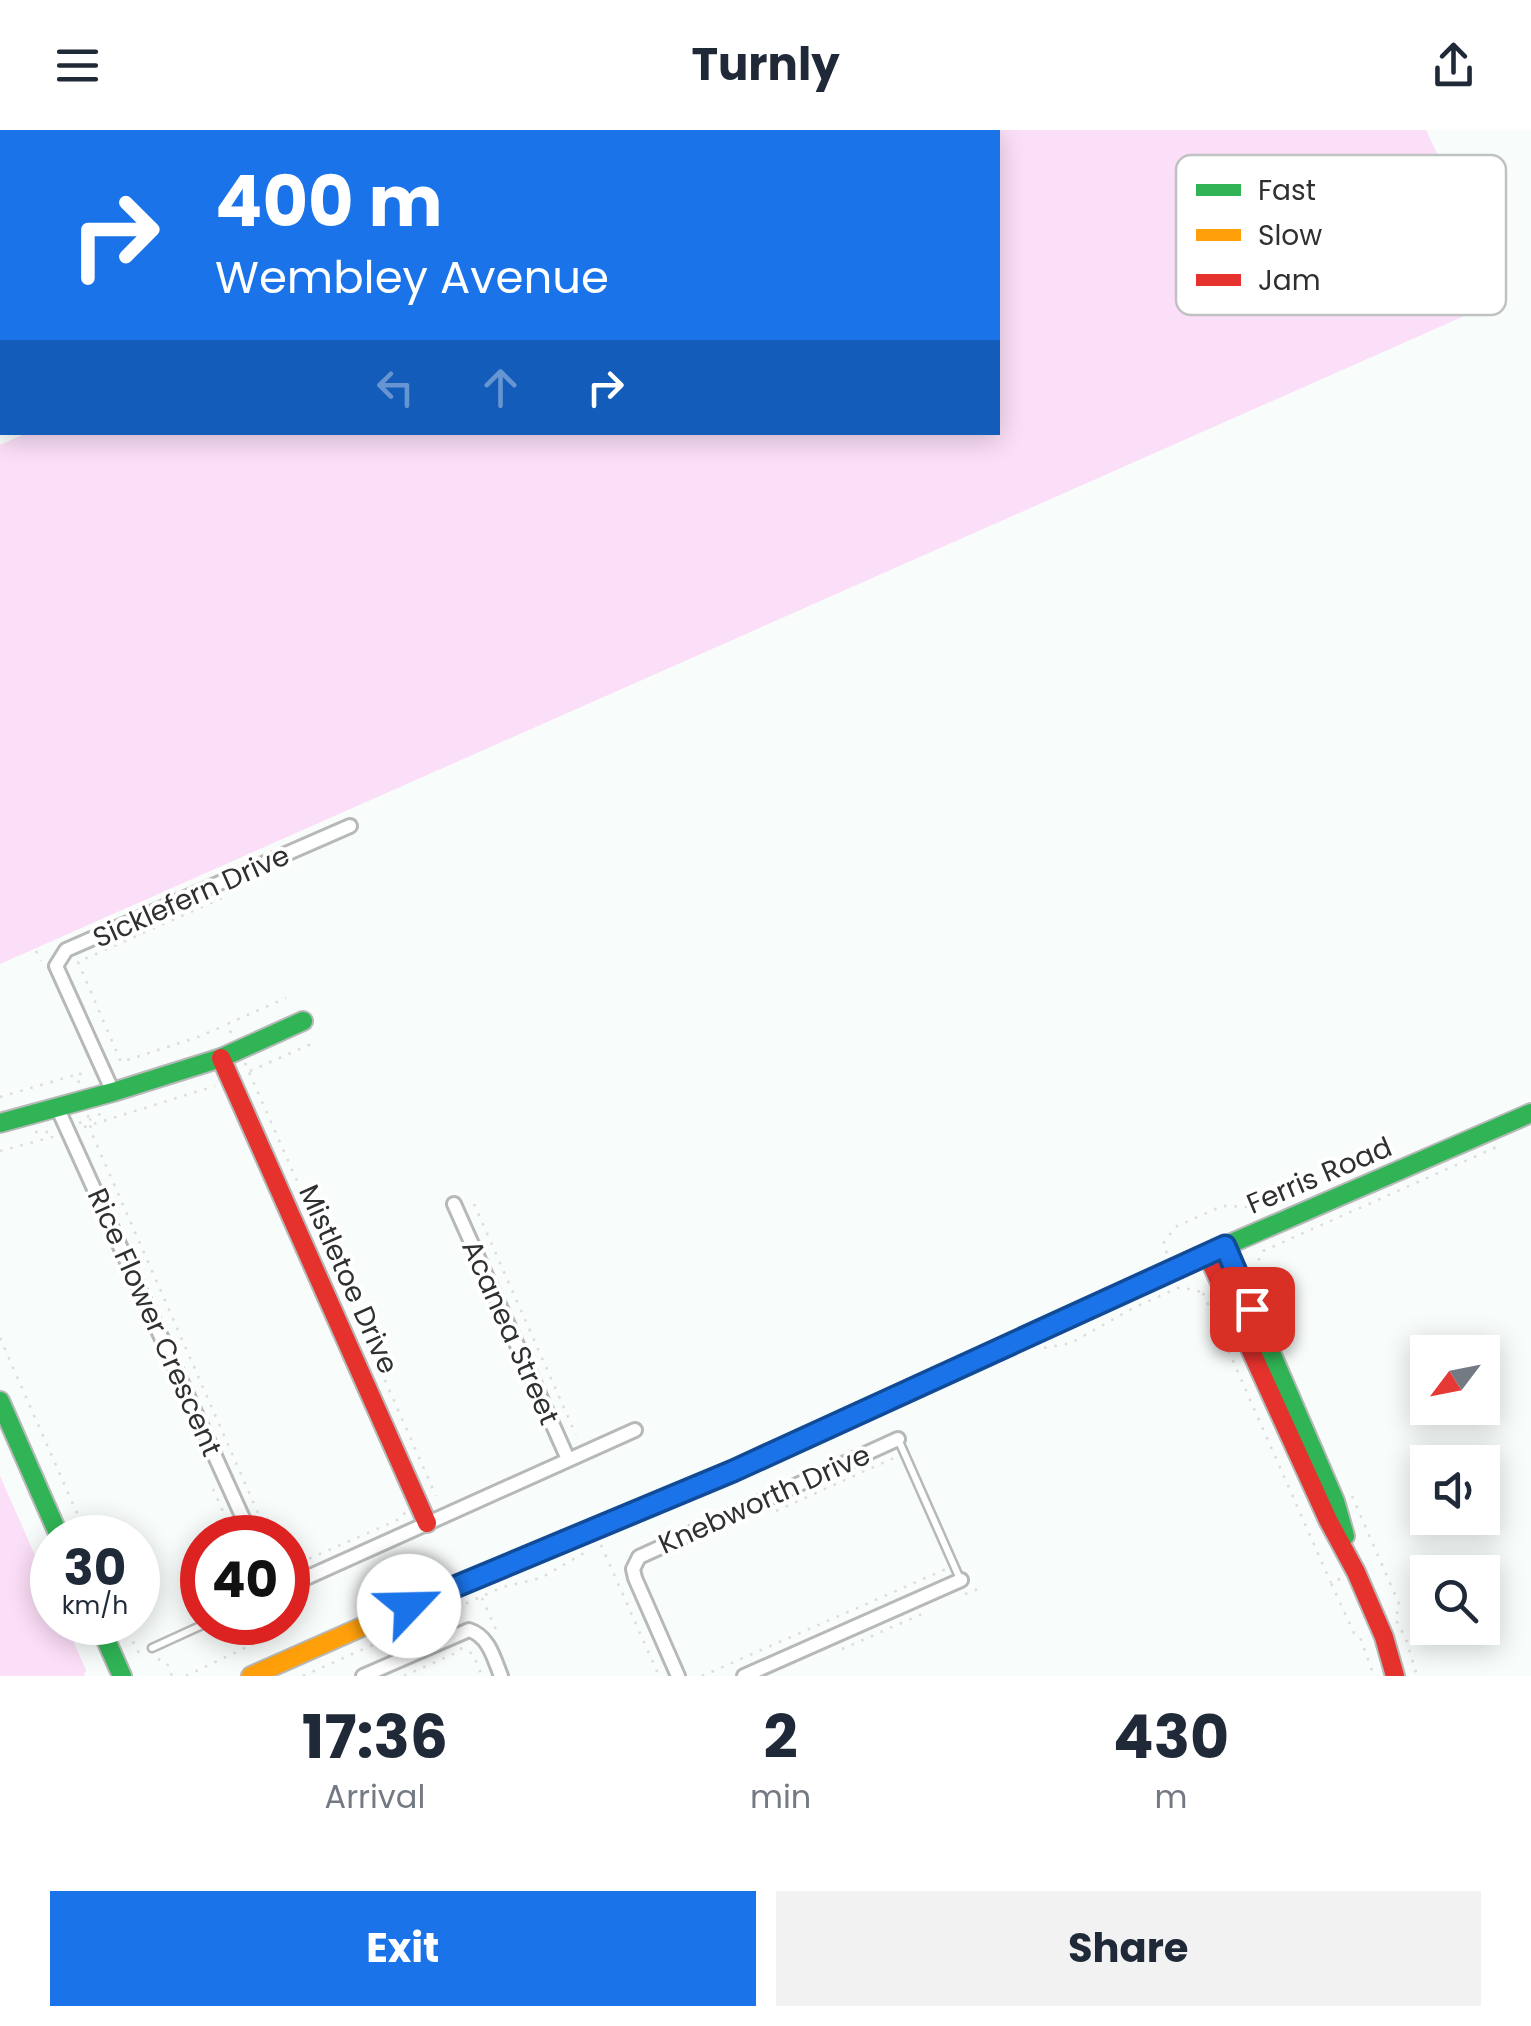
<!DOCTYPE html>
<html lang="en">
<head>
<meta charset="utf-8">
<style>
	:root { --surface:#fff; --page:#f2f2f3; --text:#1f2937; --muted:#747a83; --accent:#1a73e8 }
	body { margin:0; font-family:Poppins,sans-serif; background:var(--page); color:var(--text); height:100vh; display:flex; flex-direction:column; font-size:38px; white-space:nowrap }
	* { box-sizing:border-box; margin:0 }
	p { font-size:32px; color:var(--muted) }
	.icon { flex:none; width:55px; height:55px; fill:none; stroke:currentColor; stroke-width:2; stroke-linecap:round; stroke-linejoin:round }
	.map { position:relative; height:1546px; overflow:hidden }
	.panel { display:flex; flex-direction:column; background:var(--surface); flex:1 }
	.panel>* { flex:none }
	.banner { position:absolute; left:0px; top:0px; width:1000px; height:305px; box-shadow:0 5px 25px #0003; background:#1a73e8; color:#fff; overflow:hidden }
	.needle { width:65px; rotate:238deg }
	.tools { position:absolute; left:1410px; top:1205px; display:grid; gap:20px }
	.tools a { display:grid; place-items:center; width:90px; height:90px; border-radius:0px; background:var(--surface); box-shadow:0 5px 25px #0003; font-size:50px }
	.speed { position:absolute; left:30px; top:1385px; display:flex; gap:20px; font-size:50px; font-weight:700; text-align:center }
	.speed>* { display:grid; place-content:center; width:130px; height:130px; border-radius:50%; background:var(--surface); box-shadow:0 5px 25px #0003; line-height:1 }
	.speed small { font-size:25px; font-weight:400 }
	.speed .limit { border:15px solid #d22; background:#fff; color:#111 }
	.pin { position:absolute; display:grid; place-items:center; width:85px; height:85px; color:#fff; margin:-42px; border-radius:20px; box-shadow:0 5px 15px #0006 }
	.me { position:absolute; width:110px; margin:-55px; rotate:66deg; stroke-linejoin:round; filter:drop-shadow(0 0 8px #0008) }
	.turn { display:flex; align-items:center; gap:35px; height:210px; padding:0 50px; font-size:45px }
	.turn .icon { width:130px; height:130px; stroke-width:2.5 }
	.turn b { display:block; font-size:70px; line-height:85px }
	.lanes { display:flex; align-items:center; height:95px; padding:0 50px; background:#0003; justify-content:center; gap:50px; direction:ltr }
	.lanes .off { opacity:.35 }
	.eta { display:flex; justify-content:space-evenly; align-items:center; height:170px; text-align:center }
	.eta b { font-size:60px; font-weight:700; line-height:70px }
	.cta { display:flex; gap:20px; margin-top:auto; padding:20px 50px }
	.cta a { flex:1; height:115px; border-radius:0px; background:var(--accent); color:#fff; font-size:40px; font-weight:700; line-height:115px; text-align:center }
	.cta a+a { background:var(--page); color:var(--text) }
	header { display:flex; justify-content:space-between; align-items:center; height:130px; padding:0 50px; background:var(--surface); font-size:45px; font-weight:700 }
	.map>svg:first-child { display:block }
	.green { fill:#fbdef7 }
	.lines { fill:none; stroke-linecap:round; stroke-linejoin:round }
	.lane-casing { stroke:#b7b9b9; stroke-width:11 }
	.street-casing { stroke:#b7b9b9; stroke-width:18 }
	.fast-casing { stroke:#b7b9b9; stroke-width:22 }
	.slow-casing { stroke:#b7b9b9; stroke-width:22 }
	.jam-casing { stroke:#b7b9b9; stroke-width:22 }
	.path { stroke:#dbdcdb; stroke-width:2.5; stroke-dasharray:2.5 8; stroke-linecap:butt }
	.lane { stroke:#fefffe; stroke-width:6 }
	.street { stroke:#fefffe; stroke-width:12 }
	.fast { stroke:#30b455; stroke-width:18 }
	.slow { stroke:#ff9f0a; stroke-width:18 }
	.jam { stroke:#e5322d; stroke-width:18 }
	.route-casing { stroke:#114b97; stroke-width:25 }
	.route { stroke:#1a73e8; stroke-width:18 }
	.labels { text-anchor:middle; stroke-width:8; stroke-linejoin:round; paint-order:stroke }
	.street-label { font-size:28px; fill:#2e3130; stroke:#fff }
	.key { fill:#fff; stroke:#c0c1c1; stroke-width:2.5 }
	.key-label { font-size:28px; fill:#2e3130 }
</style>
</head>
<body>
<header><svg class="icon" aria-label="menu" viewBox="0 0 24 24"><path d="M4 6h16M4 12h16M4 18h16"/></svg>Turnly<svg class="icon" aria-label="share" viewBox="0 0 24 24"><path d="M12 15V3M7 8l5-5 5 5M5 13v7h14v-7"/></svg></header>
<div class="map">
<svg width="1531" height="1546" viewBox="0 0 1531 1546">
	<rect width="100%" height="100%" fill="#f8fcfa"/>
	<g class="green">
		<path d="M713,0H1426L1505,168L0,834V315L29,302H998V2H707Z"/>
		<path d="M0,1346L52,1464V1492L65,1493L86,1540L84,1546H0Z"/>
	</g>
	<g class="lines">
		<defs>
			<g id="lane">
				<path d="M898,1309L960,1449"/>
				<path d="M152,1518L209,1492"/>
			</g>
			<g id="street">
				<path d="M132,0L134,2"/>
				<path d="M300,0L301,2"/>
				<path d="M0,77L2,76"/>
				<path d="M0,115L2,121"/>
				<path d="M113,962L56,836L66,820L350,696"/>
				<path d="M57,977L252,1408"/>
				<path d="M454,1074L568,1329"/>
				<path d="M288,1456L635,1300"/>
				<path d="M363,1546L469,1500C489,1506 494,1529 501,1546"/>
				<path d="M678,1546L635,1448L633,1439L639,1427L898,1309"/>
				<path d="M744,1546L961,1450"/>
			</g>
			<g id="fast">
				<path d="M0,993L113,962L221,928L303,891"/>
				<path d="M1225,1116L1335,1371L1345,1406"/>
				<path d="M906,1262L1225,1116L1531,983"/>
				<path d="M0,1271L60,1408"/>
				<path d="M98,1492L122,1546"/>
			</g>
			<path id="slow" d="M251,1546L441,1462L733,1341L906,1262"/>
			<g id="jam">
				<path d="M221,928L427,1393"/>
				<path d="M1207,1124L1328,1390L1356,1442L1384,1507L1395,1546"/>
			</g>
		</defs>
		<use href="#lane" class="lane-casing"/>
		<use href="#street" class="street-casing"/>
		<use href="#fast" class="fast-casing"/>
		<use href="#slow" class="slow-casing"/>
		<use href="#jam" class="jam-casing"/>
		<g class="path">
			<path d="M151,0L152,2"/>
			<path d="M0,60L2,59"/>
			<path d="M0,95L2,94"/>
			<path d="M0,150L2,156"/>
			<path d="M222,768L78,832L121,932L198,907L226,895"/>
			<path d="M36,821L41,831"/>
			<path d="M231,903L227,894L286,868"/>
			<path d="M245,933L436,1366"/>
			<path d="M250,941L311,914"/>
			<path d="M79,953L77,945L89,941"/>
			<path d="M0,967L75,945"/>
			<path d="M88,985L92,1004L269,1408"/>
			<path d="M79,993L92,989L103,982"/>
			<path d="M84,997L215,956"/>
			<path d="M35,1002H52"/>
			<path d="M0,1021L56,1006"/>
			<path d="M474,1074L576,1305"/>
			<path d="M1167,1123L1163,1114L1175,1097L1222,1076L1248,1077L1342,1035"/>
			<path d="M1254,1140L1263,1121L1501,1015"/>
			<path d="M1203,1163L1331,1453"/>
			<path d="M0,1208L88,1408"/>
			<path d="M1044,1218L1071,1213L1133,1178L1180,1157L1206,1163"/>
			<path d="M213,1359L235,1408"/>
			<path d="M1352,1366L1400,1476L1395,1488L1406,1509L1417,1546"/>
			<path d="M776,1381L896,1327"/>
			<path d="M601,1415L659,1546"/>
			<path d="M290,1437L402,1388L405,1382"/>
			<path d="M1340,1449L1331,1453L1354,1503L1360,1507L1374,1546"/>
			<path d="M965,1464L978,1459"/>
			<path d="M482,1468L497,1502"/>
			<path d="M125,1492L137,1521L141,1523"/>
			<path d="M460,1518L473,1524L482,1546"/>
			<path d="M842,1519L922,1484"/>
			<path d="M158,1529L167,1533L172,1546"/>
			<path d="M186,1546L272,1505"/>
			<path d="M303,1546L503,1457L541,1448L589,1420"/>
			<path d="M404,1546L460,1521"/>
			<path d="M702,1546L946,1439"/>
		</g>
		<use href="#lane" class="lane"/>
		<use href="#street" class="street"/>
		<use href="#fast" class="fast"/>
		<use href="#slow" class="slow"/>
		<use href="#jam" class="jam"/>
	</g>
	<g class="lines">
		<defs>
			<path id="route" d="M409,1476L733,1341L1225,1116L1252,1179"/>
		</defs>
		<use href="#route" class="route-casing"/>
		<use href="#route" class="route"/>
	</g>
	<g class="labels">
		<g class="street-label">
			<text transform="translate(191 766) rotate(-24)" y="10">Sicklefern Drive</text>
			<text transform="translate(1319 1045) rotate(-23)" y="10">Ferris Road</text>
			<text transform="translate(349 1149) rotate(66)" y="10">Mistletoe Drive</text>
			<text transform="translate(155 1192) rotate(66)" y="10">Rice Flower Crescent</text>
			<text transform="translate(511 1202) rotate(66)" y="10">Acanea Street</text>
			<text transform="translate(764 1369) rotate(-24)" y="10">Knebworth Drive</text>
		</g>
	</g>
	<rect x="1176" y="25" width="330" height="160" rx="15" class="key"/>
	<rect x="1196" y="54" width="45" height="12" fill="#30b455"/>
	<rect x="1196" y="99" width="45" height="12" fill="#ff9f0a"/>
	<rect x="1196" y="144" width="45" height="12" fill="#e5322d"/>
	<g class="key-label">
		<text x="1258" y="70">Fast</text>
		<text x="1258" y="115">Slow</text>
		<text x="1258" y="160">Jam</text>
	</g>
</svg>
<div class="tools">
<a><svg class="needle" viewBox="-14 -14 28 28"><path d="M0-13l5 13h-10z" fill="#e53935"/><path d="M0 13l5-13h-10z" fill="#747a83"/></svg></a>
<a><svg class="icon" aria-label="sound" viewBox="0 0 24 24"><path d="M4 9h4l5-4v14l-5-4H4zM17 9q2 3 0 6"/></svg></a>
<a><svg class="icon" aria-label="search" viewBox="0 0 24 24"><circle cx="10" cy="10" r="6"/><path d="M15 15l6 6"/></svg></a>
</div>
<div class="speed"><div>30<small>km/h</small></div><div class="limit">40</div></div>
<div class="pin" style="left:1252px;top:1179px;background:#d93025"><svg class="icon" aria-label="arrive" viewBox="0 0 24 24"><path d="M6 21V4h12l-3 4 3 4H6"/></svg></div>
<svg class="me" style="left:409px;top:1476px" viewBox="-20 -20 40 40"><circle r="19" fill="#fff"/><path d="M0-13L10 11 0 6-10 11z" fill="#1a73e8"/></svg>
<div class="banner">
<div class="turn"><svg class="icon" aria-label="right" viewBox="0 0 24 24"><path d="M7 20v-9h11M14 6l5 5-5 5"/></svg><div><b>400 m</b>Wembley Avenue</div></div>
<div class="lanes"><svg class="icon off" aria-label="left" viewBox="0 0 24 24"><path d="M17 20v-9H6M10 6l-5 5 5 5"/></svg><svg class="icon off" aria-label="ahead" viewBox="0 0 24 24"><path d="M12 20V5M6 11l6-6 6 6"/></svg><svg class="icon" aria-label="right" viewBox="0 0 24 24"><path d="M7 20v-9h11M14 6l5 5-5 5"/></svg></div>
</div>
</div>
<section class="panel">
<div class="eta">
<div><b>17:36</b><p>Arrival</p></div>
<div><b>2</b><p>min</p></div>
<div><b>430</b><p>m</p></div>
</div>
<div class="cta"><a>Exit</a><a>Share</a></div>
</section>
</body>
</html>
